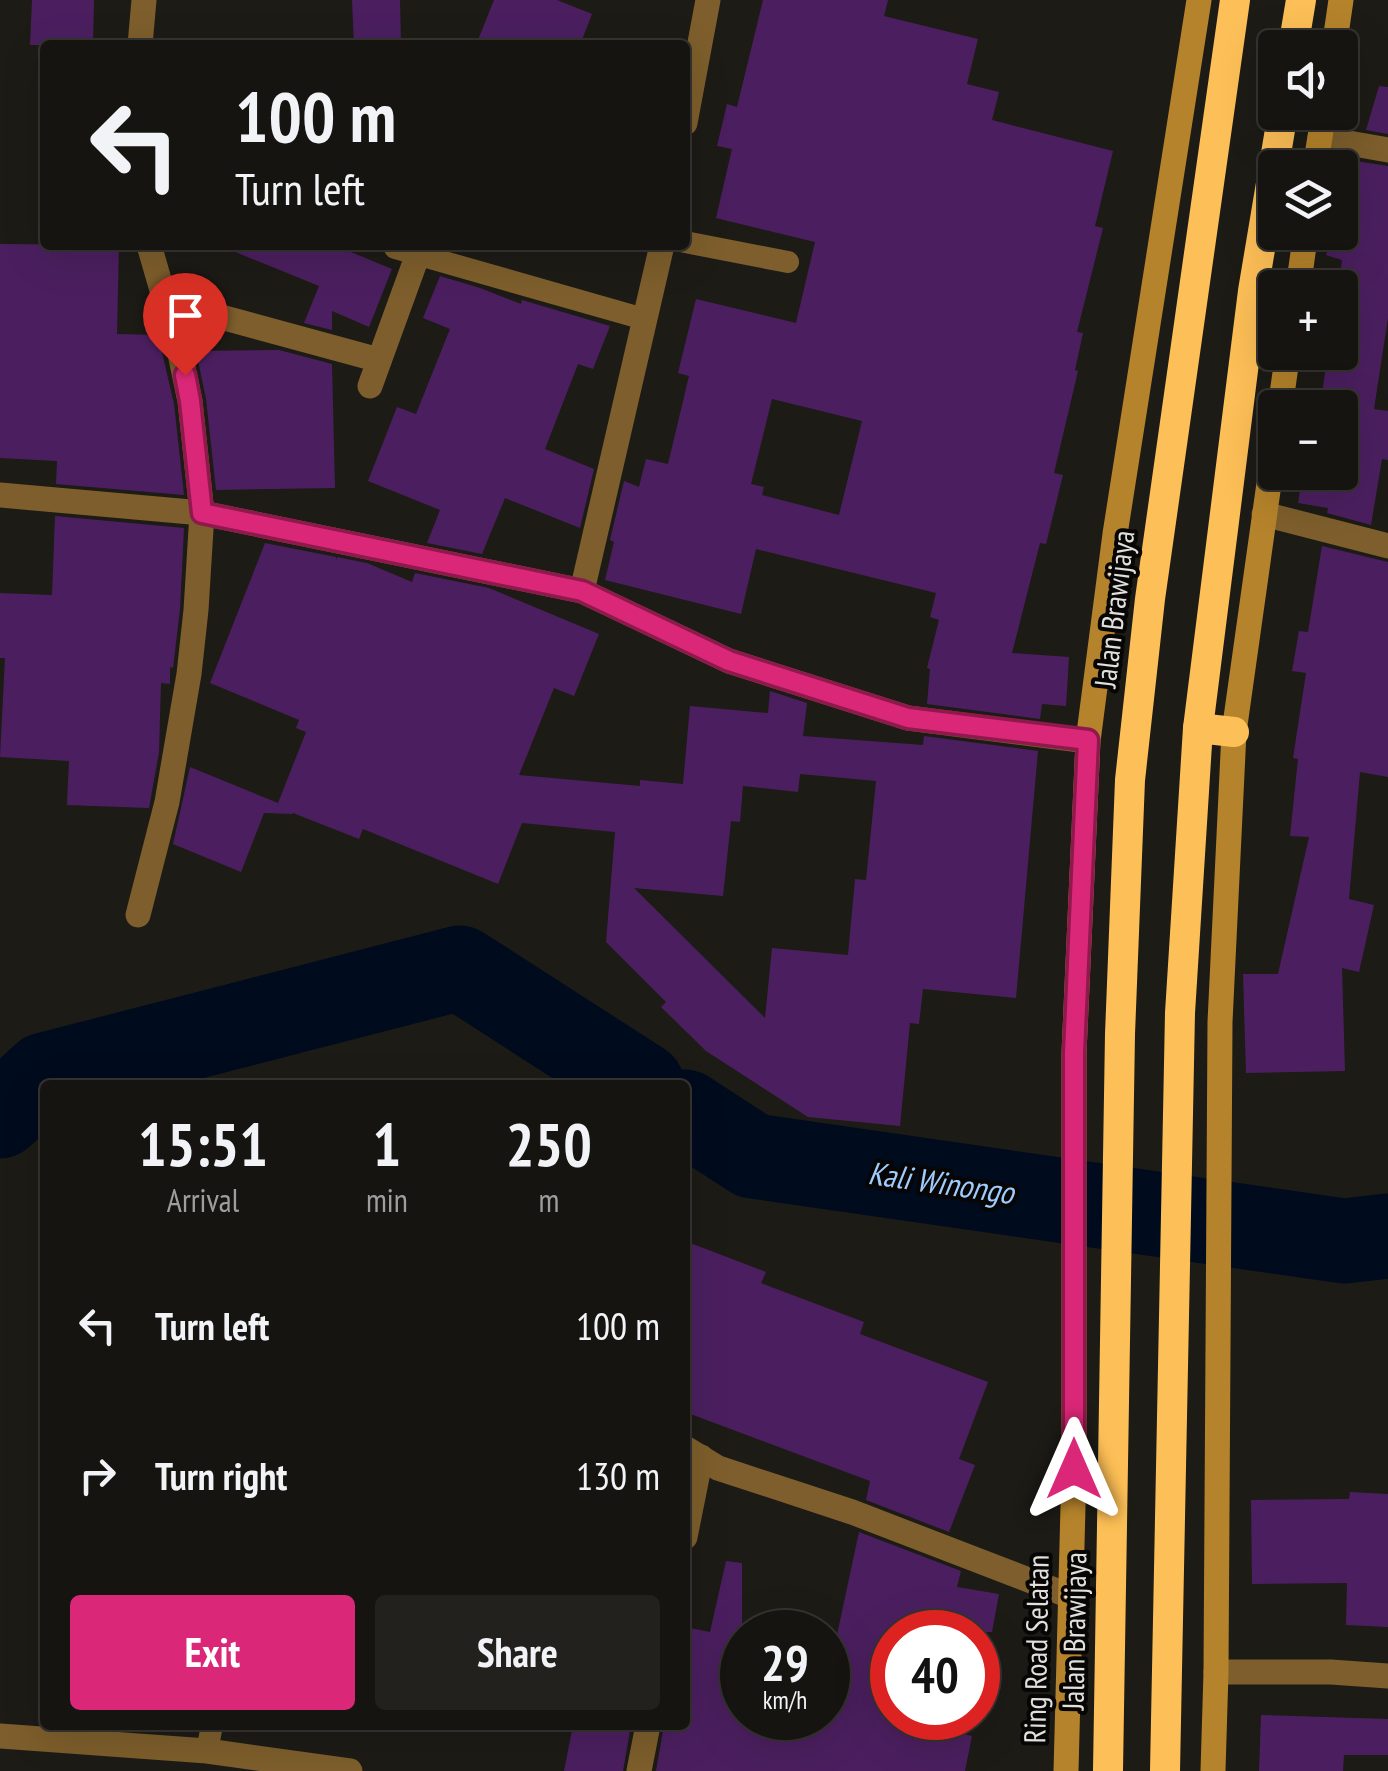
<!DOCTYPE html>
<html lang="en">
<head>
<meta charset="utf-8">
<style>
	:root { --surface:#161410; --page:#23211e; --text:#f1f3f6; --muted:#9e9e9f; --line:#353330; --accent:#db2777 }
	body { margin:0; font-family:"PT Sans Narrow",sans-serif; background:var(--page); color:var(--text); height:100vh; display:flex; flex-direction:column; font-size:38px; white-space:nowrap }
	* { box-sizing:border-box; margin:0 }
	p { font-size:32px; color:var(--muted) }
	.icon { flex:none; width:55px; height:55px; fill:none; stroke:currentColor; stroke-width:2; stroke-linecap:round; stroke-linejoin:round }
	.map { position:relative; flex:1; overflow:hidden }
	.sheet { position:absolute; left:40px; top:1080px; width:650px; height:650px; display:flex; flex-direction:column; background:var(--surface); border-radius:10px; box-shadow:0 10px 40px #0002,0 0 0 2px var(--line) }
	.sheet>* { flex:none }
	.guide { position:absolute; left:40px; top:40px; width:650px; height:210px; border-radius:10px; box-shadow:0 10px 40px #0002,0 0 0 2px var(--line); background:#161410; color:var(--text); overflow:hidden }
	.fabs { position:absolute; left:1258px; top:30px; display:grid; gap:20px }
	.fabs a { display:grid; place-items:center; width:100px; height:100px; border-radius:10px; background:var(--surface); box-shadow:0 10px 40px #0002,0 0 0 2px var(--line); font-size:50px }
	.speed { position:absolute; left:720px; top:1610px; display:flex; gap:20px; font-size:50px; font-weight:700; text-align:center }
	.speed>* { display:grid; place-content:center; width:130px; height:130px; border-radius:50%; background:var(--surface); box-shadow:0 10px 40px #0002,0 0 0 2px var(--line); line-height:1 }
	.speed small { font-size:25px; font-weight:400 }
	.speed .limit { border:15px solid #d22; background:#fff; color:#111 }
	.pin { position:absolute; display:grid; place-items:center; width:85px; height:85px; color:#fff; margin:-102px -42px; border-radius:50% 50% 50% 0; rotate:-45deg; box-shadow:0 0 10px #0007 }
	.pin .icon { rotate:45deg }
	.me { position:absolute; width:110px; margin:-55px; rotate:0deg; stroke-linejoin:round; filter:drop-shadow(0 0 8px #0008) }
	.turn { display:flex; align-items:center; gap:35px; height:210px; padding:0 30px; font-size:45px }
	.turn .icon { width:130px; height:130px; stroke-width:2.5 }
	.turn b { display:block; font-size:70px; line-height:85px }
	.eta { display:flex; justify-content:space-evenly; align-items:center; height:170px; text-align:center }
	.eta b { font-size:60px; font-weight:800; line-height:70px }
	.button { display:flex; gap:20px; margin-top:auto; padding:20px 30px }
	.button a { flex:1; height:115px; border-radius:10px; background:var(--accent); color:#fff; font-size:40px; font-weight:800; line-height:115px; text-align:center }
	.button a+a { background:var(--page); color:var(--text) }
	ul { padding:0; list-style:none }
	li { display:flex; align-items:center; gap:30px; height:150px; padding:0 30px }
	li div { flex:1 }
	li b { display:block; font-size:38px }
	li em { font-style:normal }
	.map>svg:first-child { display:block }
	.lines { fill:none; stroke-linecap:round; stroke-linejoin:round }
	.river { stroke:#000b1e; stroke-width:85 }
	.building { fill:#4b1f5f; fill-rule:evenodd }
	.lane { stroke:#7d5e2c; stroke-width:22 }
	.street { stroke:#7d5e2c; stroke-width:25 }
	.secondary { stroke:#b5832b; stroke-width:25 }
	.highway { stroke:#fdbf57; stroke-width:30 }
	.route-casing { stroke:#8e194d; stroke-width:25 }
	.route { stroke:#db2777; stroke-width:18 }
	.labels { text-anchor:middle; stroke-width:8; stroke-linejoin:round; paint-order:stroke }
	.street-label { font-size:30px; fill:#e1e0dd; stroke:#070605 }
	.water-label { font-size:32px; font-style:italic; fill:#9fcbfe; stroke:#070605 }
</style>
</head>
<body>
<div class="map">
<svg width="1388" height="1771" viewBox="0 0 1388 1771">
	<rect width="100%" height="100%" fill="#1d1b16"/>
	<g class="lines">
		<g class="river">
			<path d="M685,1112L753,1156L1344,1241L1388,1236"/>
			<path d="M0,1116L45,1075L460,968L642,1085"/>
		</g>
	</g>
	<g class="building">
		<path d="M32,0H94L93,45H30Z"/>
		<path d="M352,0H400L401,45H354Z"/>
		<path d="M494,0H557L592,14L580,45H476Z"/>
		<path d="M763,0H888L884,16L978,39L967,84L999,92L992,120L1113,151L1095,226L1103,228L1077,332L1083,333L1075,370L1078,371L1054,473L1063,475L1046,544L1040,543L1012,653L1069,657L1066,706L1042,704L1040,719L927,704L930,669L927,668L939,620L930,617L936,593L756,549L741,614L605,580L614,542L610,540L624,481L639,487L646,459L668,464L689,376L678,373L696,299L796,323L815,242L716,218L732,149L717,146L727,104L737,107ZM772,399L862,421L839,515L762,495L764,487L751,484Z"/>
		<path d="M1379,86L1388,87V134L1366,130Z"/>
		<path d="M1356,161L1388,166V318L1374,409L1388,411V460L1382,459L1371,525L1327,513L1328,508L1298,503L1303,472H1340V408H1313L1314,400L1321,401L1328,352H1340V288H1338L1342,260L1326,255L1333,232H1340V212Z"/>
		<path d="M0,244L119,245L117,334L158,335L174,404L184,495L56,484L57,461L0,458Z"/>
		<path d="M223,245H334L392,269L369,327L332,311V330L304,323L319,286L223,247Z"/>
		<path d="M440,276L480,288L521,304L522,300L610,326L593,369L578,364L545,449L594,469L580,528L505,498L482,554L427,543L440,510L368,481L397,407L416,414L450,329L423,318Z"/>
		<path d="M279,350L332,364L335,488L216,490L206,399L196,351Z"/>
		<path d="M55,516L184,528L180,609L173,668L170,667V684L161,683L159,752L149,808L67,805L69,761L0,757L5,658H0V593L52,595Z"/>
		<path d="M265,543L336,557V561L337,557L367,563L412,582L415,573L489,588L599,634L574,696L554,688L519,775L640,786V780L683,784L690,706L768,713L770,691L807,703L803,736L923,745L924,736L1038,751L1016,998L923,989L919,1024L910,1023L900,1126L808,1117L706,1051L661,1007L666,1002L606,942L615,832L522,823L498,884L363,829L359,839L293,813L292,814L264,813L241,872L173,844L190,767L278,803L306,732L296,728L299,720L210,683ZM800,774L876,781L866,880L855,879L848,955L772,948L765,1018L634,888L723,896L731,821L740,822L743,786L798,792Z"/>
		<path d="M1322,546L1388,562V777L1360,772L1349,899L1374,905L1359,972L1342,968L1345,1071L1246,1073L1243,974H1278L1309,837L1290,836L1298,759L1293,758L1306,673L1292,671L1299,631L1308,632Z"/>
		<path d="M685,1241L766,1272L761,1283L864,1322L860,1334L988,1382L959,1459L975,1465L949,1532L866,1500L870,1481L685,1412Z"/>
		<path d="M1350,1492L1388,1494V1627L1346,1625L1347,1583L1252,1584L1251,1500L1349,1499Z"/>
		<path d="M859,1532L961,1571L957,1587L999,1594L992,1632H892V1718L972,1736L965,1771H656L664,1725H685V1627L710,1632L726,1561L742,1563V1718H828V1648L834,1649Z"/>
		<path d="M1261,1715L1388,1719V1755H1344L1343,1771H1259Z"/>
		<path d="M573,1725H631L623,1771H564Z"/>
	</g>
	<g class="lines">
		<g class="lane">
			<path d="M685,242L788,262"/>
			<path d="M395,248L644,319"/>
			<path d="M207,1751L212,1725"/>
		</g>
		<g class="street">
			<path d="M140,45L144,0"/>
			<path d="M685,123L708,0"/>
			<path d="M1320,138L1388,150"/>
			<path d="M166,302L379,360"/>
			<path d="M370,386L418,254"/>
			<path d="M0,495L202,513L582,591L729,661L908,718L1088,741"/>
			<path d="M1264,514L1388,546"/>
			<path d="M582,591L662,245"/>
			<path d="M138,915L167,802L189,674L196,610L202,513L190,401L179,349L149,245"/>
			<path d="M685,1448L718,1468L852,1512L1070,1596"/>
			<path d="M685,1537L701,1457"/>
			<path d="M1216,1672H1331L1388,1676"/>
			<path d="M0,1736L207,1751L350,1771"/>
			<path d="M639,1771L648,1725"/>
		</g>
		<g class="secondary">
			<path d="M1334,48L1341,0"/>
			<path d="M1315,168L1324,112"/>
			<path d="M1298,288L1306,232"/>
			<path d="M1280,408L1288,352"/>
			<path d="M1066,1771L1074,1469V1053L1088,741L1115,534L1199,0"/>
			<path d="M1213,1771L1216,1672L1220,1022L1234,732L1275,441"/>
		</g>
		<g class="highway">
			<path d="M1293,48L1301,0"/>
			<path d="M1198,728L1234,732"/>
			<path d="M1108,1771L1120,1034L1130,780L1150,599L1235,0"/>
			<path d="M1165,1771L1180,1013L1198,728L1253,291L1283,112"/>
		</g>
	</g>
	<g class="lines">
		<defs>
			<path id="route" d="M185,375L190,401L202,513L582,591L729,661L908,718L1088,740L1074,1053V1469"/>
		</defs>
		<use href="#route" class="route-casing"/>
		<use href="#route" class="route"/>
	</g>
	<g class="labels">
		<g class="street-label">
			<text transform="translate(1115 609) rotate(-83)" y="10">Jalan Brawijaya</text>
			<text transform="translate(1075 1631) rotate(-89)" y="10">Jalan Brawijaya</text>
			<text transform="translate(1037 1649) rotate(-89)" y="10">Ring Road Selatan</text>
		</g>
		<g class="water-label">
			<text transform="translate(941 1183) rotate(8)" y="11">Kali Winongo</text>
		</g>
	</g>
</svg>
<div class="fabs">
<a><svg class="icon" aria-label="sound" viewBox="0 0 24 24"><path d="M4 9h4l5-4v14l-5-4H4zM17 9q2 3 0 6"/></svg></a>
<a><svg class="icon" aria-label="layers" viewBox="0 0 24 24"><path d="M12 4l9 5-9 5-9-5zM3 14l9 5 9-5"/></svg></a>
<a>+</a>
<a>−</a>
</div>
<div class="speed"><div>29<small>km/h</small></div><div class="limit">40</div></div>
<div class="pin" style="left:185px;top:375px;background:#d93025"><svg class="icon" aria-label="arrive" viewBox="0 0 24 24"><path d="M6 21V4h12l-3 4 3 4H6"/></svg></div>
<svg class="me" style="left:1074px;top:1469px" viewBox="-20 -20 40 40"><path d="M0-17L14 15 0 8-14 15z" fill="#db2777" stroke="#fff" stroke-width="4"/></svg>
<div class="guide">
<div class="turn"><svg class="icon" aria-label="left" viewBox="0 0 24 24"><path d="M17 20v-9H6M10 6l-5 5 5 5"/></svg><div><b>100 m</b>Turn left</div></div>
</div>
<section class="sheet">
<div class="eta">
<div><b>15:51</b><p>Arrival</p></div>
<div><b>1</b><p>min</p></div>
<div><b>250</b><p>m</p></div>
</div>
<ul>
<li><svg class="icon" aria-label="left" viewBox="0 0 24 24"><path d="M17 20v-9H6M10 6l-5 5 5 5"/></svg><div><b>Turn left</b></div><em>100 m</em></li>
<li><svg class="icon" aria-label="right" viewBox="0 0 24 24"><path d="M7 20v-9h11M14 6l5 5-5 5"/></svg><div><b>Turn right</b></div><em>130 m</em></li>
</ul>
<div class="button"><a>Exit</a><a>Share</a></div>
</section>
</div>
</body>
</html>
